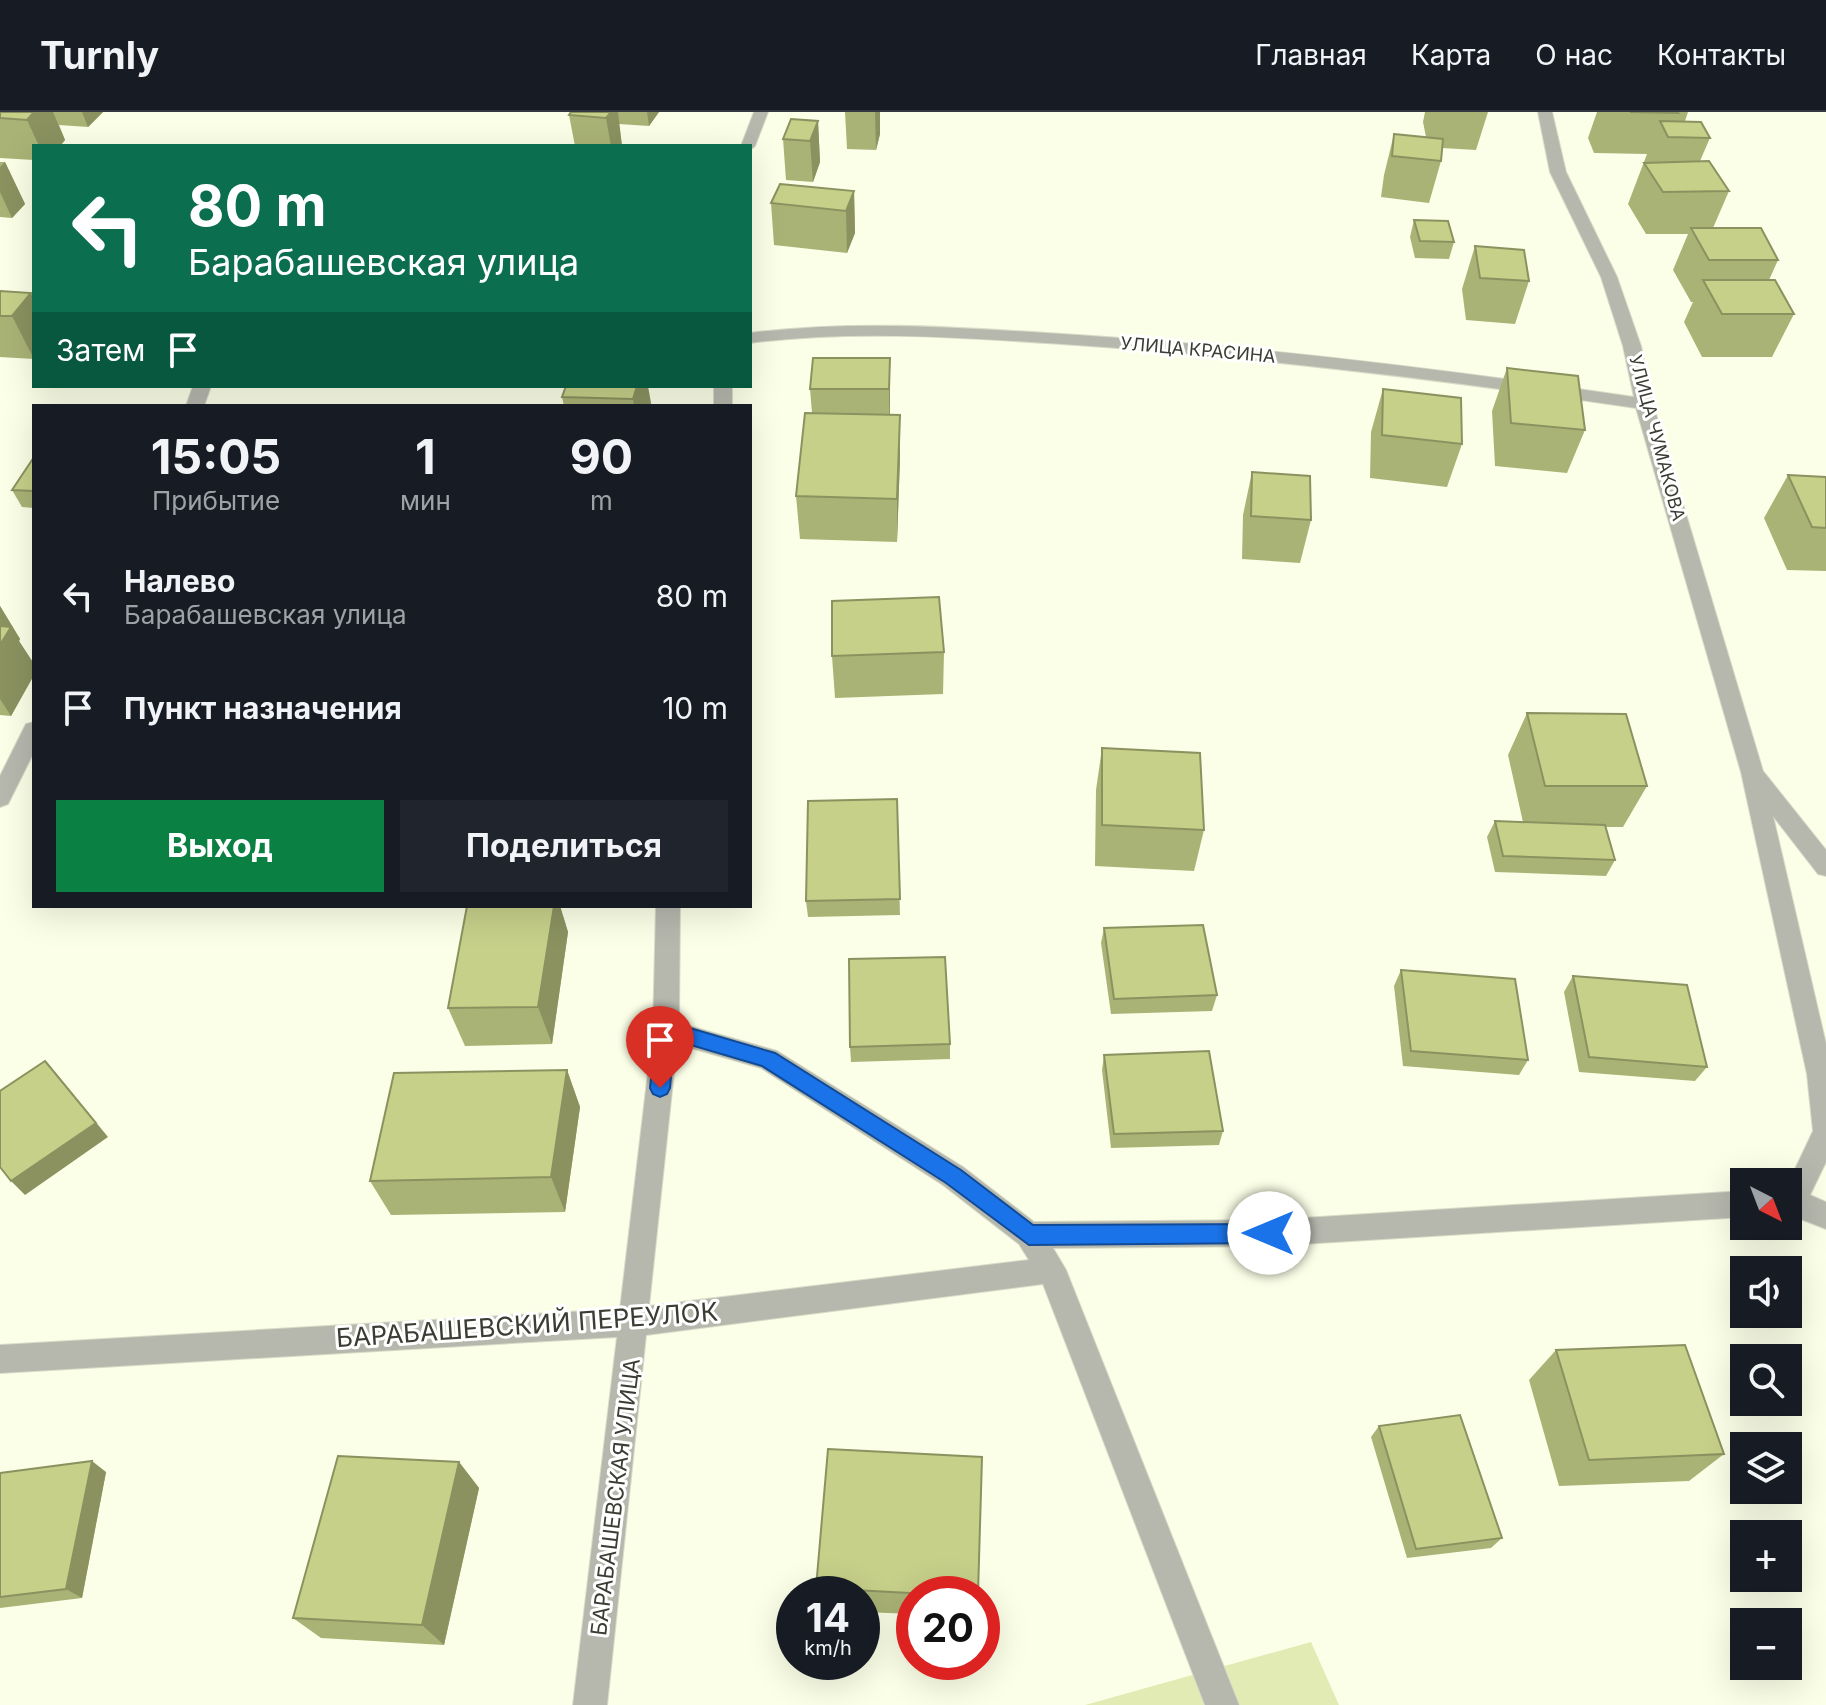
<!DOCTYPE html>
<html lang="ru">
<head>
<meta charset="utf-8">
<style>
	:root { --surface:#171b24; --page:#20242c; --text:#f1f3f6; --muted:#9ea1a6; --line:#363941; --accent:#0b8043 }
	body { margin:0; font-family:Inter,sans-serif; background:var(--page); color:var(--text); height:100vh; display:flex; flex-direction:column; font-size:30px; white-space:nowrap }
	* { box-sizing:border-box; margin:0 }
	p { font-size:26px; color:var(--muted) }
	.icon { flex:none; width:44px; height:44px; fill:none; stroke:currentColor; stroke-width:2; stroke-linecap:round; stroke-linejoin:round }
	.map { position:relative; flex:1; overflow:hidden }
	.panel { position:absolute; left:32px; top:292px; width:720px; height:504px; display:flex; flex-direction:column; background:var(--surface); border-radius:0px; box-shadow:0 8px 32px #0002 }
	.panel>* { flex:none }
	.hud { position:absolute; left:32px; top:32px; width:720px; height:244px; border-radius:0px; box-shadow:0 8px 32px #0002; background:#0b6e4f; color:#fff; overflow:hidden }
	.needle { width:52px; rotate:138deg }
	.tools { position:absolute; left:1730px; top:1056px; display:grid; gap:16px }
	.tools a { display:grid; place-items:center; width:72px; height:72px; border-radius:0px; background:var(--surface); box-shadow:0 8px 32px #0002; font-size:40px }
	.speed { position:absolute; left:776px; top:1464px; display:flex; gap:16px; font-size:40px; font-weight:700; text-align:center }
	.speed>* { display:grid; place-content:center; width:104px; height:104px; border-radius:50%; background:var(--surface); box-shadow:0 8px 32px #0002; line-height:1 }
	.speed small { font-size:20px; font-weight:400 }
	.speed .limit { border:12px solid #d22; background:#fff; color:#111 }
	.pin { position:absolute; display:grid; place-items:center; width:68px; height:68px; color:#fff; margin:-82px -34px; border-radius:50% 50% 50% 0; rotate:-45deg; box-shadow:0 0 8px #0007 }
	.pin .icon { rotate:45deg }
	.me { position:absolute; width:88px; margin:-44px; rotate:270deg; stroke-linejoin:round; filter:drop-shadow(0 0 6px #0008) }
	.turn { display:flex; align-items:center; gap:28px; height:168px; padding:0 24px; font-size:36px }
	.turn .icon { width:104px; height:104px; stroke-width:2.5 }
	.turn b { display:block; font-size:56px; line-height:68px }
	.then { display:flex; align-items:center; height:76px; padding:0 24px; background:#0003; gap:16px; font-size:30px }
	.eta { display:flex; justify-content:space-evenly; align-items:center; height:136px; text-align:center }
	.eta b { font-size:48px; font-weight:700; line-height:56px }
	.button { display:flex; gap:16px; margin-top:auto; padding:16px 24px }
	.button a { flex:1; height:92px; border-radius:0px; background:var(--accent); color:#fff; font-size:32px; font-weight:700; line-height:92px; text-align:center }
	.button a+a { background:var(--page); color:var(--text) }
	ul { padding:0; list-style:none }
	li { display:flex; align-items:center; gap:24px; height:112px; padding:0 24px }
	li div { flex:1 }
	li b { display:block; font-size:30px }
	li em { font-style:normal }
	header { display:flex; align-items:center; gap:48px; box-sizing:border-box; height:112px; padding:0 40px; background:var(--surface); border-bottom:2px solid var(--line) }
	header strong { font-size:38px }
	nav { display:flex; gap:44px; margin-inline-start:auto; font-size:28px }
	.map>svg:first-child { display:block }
	.green { fill:#e3ebb4 }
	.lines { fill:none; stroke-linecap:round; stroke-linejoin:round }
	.minor-casing { stroke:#d8dcc7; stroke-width:2 }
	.minor { fill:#b6b8ae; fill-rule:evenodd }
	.wall { fill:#aab376 }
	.shaded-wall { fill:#8b9260 }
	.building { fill:#c6d089; stroke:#8b9260; stroke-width:2 }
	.route { fill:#1a73e8; stroke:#114b97; stroke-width:2 }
	.labels { text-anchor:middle; stroke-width:6; stroke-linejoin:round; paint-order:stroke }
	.far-street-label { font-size:18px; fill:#3b3c33; stroke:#fff }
	.street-label { font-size:22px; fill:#3b3c33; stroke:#fff }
	.near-street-label { font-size:26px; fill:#3b3c33; stroke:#fff }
</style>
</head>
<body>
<header>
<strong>Turnly</strong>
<nav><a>Главная</a><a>Карта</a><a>О нас</a><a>Контакты</a></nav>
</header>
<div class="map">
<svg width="1826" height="1593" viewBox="0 0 1826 1593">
	<rect width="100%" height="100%" fill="#fbffe7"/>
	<path class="green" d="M1311,1530L1339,1593H1085Z"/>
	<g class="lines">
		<defs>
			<g id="minor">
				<path d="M754,0H768L755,34L750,38V34H741Z"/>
				<path d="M1538,0H1552L1566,60L1617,165L1641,234L1653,292L1763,659L1826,738V764L1818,762L1773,704L1826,932V1050L1810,1083L1826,1090V1117L1788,1102V1072L1813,1019L1807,962L1741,660L1636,296C1450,269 1264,246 1076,233C967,226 859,217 750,231V221C859,207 968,216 1078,223C1264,235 1449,258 1634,285L1623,234L1601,165L1550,60Z"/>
				<path d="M193,274H211L204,294H186Z"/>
				<rect x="714" y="274" width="18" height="20"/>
				<path d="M34,610V640L8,692L0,695V664L26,612Z"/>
				<path d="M656,794H680L679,911L777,939L963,1055L1034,1110L1269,1108L1744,1079V1105L1269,1134L1053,1136L1066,1158L1239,1593H1205L1043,1172L646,1223L607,1593H573L617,1225L0,1261V1233L620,1197L653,918ZM677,932L761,956L943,1073L1019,1132L1029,1148L649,1194Z"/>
			</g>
		</defs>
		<use href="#minor" class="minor-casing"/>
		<use href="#minor" class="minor"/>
	</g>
	<g class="wall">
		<path d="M0,0H103L88,15L59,13L65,28L60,34H34V48L0,46Z"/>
		<path d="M571,0H659L649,14L619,12L622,34H575L569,3Z"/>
		<path d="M845,0H880V22L876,38L847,37Z"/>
		<path d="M1425,0H1488L1476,38L1442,36L1441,49L1429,91L1381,85L1384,63L1394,22L1426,25L1423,10Z"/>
		<path d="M1597,0H1688L1685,9L1710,26L1700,49L1729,79L1713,116L1778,148L1769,168L1794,202L1772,245H1702L1684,210L1693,190H1691L1673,158L1688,122H1646L1628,92L1647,42L1594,41L1588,26Z"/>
		<path d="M818,9L820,50L813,70L786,68L783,27Z"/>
		<path d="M0,50H5L25,92L12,106L0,105Z"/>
		<path d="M854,79L855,121L847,141L774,133L771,91Z"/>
		<path d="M1414,108L1454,130L1449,147L1415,146L1410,125Z"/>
		<path d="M1475,134L1529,169L1515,212L1466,208L1462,177Z"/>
		<path d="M0,179L34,187V247L0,245Z"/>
		<path d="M890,246V302L900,303V346L897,430L800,427L796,384L812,301L810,277Z"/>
		<path d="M1507,256L1585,318L1567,361L1495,354L1492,299Z"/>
		<path d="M566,274L651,291L650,294H564L562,285Z"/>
		<path d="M1383,277L1462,332L1447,375L1370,366L1371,320Z"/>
		<path d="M34,345V396L22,395L12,378Z"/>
		<path d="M1252,360L1311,408L1300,451L1242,447L1243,403Z"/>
		<path d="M1788,363L1826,365V459L1787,458L1764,406Z"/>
		<path d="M0,494L20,527L19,529L34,552V563L11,604L0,603Z"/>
		<path d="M944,540L943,582L835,586L832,544Z"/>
		<path d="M1527,601L1647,674L1623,715H1606L1615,748L1606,764L1495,760L1487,725L1495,709L1523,710L1508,643Z"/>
		<path d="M1102,636L1204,718L1194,759L1095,754L1096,678Z"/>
		<path d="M897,687L900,803L808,805L806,789Z"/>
		<path d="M467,794H560L568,820L552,932L465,934L448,896Z"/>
		<path d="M1104,816L1217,883L1212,899L1111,902L1101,831Z"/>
		<path d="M1401,858L1528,948L1519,963L1403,954L1394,874Z"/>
		<path d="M1573,864L1707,955L1695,969L1579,960L1564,880Z"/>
		<path d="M950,932V947L851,950L850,935Z"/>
		<path d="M1104,943L1223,1019L1219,1033L1111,1036L1102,958Z"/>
		<path d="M567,958L580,995L565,1100L391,1103L370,1069Z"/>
		<path d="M1556,1238L1724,1342L1689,1369L1559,1374L1529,1268Z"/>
		<path d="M1379,1314L1502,1426L1491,1436L1407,1446L1371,1325Z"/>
		<path d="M459,1350L479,1376L444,1533L321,1526L293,1506Z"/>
		<path d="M106,1360L82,1486L0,1496V1361Z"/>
		<path d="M816,1476L978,1482H914V1502L862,1500V1482H817Z"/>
	</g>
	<g class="shaded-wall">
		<path d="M34,0H53L65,28L60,34H39L27,8Z"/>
		<path d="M82,0H103L88,15Z"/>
		<path d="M611,0H618L622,34H611L606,6Z"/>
		<path d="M647,0H659L649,14Z"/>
		<path d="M875,0H880V22L876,38Z"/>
		<path d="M818,9L820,50L813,70L810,29Z"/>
		<path d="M5,50L25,92L12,106L0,80V55Z"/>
		<path d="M854,79L855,121L847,141L846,99Z"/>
		<path d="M31,181L34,187V247L12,204Z"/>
		<path d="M890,246V289L889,320V277Z"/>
		<path d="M637,274H648L651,291L650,294H634L633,287Z"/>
		<path d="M900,303V346L897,430V387Z"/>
		<path d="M0,494L20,527L19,529L34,552V563L11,604L0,587Z"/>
		<path d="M554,794H560L568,820L552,932L538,895Z"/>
		<path d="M567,958L580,995L565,1100L551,1065Z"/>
		<path d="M58,964L108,1025L25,1083L11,1069Z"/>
		<path d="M92,1349L106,1360L82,1486L66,1477Z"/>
		<path d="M459,1350L479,1376L444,1533L422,1513Z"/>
	</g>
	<g class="building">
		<path d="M0,0H34L27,8L0,6Z"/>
		<path d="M571,0H611L606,6L569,3Z"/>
		<path d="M1630,0H1677L1678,1Z"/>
		<path d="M791,7L818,9L810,29L783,27Z"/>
		<path d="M1660,9L1701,10L1710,26L1668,25Z"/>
		<path d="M1394,22L1443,27L1441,49L1392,44Z"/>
		<path d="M1709,49L1729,79L1663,80L1644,51Z"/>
		<path d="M780,72L854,79L846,99L771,91Z"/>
		<path d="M1414,108L1448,109L1454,130L1420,129Z"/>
		<path d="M1691,116H1761L1778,148H1709Z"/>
		<path d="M1475,134L1524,138L1529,169L1480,166Z"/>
		<path d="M1703,168H1775L1794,202H1722Z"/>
		<path d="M0,179L31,181L12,204H0Z"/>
		<path d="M813,246H890L889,277H810Z"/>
		<path d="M1507,256L1578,264L1585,318L1511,311Z"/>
		<path d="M566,274H637L633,287L562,285Z"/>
		<path d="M1383,277L1461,286L1462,332L1382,323Z"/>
		<path d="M805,301L900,303L897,387L796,384Z"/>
		<path d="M34,345V379L12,378Z"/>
		<path d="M1252,360L1310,364L1311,408L1251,404Z"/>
		<path d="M1788,363L1826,365V416L1812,415Z"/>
		<path d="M939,485L944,540L832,544V489Z"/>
		<path d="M0,514L11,515L0,533Z"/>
		<path d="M1527,601L1626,602L1647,674H1545Z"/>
		<path d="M1102,636L1200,641L1204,718L1102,713Z"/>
		<path d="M897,687L900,787L806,789L808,689Z"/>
		<path d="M1495,709L1605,713L1615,748L1503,744Z"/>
		<path d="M467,794H554L538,895L448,896Z"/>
		<path d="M1203,813L1217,883L1114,887L1104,816Z"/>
		<path d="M945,845L950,932L850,935L849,847Z"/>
		<path d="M1401,858L1515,867L1528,948L1411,939Z"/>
		<path d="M1573,864L1687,873L1707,955L1589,945Z"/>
		<path d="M1209,939L1223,1019L1114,1022L1104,943Z"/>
		<path d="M45,949L96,1011L11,1069L0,1055V979Z"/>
		<path d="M567,958L551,1065L370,1069L394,961Z"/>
		<path d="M1685,1233L1724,1342L1589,1348L1556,1238Z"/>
		<path d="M1460,1303L1502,1426L1416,1437L1379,1314Z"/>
		<path d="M828,1337L982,1345L978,1482H929L816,1476Z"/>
		<path d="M338,1344L459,1350L422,1513L293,1506Z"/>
		<path d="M92,1349L66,1477L0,1485V1361Z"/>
	</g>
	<path class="route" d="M666,909L775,941L961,1058L1033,1113L1269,1112L1276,1114L1279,1121L1276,1128L1269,1131L1029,1133L946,1071L762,954L674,928L670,976L667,982L660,985L653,982L650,976L656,918L659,912Z"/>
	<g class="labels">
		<g class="far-street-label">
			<text transform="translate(1198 238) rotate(5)" y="6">УЛИЦА КРАСИНА</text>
			<text transform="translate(1657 326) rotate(75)" y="6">УЛИЦА ЧУМАКОВА</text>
		</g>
		<g class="street-label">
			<text transform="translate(615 1385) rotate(-83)" y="8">БАРАБАШЕВСКАЯ УЛИЦА</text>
		</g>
		<g class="near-street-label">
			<text transform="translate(527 1213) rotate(-4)" y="9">БАРАБАШЕВСКИЙ ПЕРЕУЛОК</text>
		</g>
	</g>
</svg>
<div class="tools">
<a><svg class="needle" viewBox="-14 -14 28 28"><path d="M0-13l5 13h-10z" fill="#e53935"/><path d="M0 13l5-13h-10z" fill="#9ea1a6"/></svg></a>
<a><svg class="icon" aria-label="sound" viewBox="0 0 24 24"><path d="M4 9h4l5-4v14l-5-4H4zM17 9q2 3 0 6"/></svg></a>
<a><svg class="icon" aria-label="search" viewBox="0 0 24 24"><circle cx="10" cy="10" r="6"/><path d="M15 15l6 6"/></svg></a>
<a><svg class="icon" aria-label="layers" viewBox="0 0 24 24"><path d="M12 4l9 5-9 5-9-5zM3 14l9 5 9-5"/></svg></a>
<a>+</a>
<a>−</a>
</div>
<div class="speed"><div>14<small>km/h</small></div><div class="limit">20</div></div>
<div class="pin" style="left:660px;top:976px;background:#d93025"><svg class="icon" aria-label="arrive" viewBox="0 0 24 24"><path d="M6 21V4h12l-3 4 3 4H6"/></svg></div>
<svg class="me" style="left:1269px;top:1121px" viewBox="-20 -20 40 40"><circle r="19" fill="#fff"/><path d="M0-13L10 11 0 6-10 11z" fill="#1a73e8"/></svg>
<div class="hud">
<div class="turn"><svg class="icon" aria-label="left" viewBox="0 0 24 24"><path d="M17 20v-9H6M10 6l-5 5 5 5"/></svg><div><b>80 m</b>Барабашевская улица</div></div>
<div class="then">Затем<svg class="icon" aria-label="arrive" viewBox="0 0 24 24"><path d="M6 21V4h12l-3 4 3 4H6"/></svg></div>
</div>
<section class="panel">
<div class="eta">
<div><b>15:05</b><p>Прибытие</p></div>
<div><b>1</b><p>мин</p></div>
<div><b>90</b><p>m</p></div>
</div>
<ul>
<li><svg class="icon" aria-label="left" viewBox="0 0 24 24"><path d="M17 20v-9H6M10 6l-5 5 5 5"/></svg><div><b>Налево</b><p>Барабашевская улица</p></div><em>80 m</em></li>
<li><svg class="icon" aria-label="arrive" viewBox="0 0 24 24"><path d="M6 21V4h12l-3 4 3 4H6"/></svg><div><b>Пункт назначения</b></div><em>10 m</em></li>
</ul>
<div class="button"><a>Выход</a><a>Поделиться</a></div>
</section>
</div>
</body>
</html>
